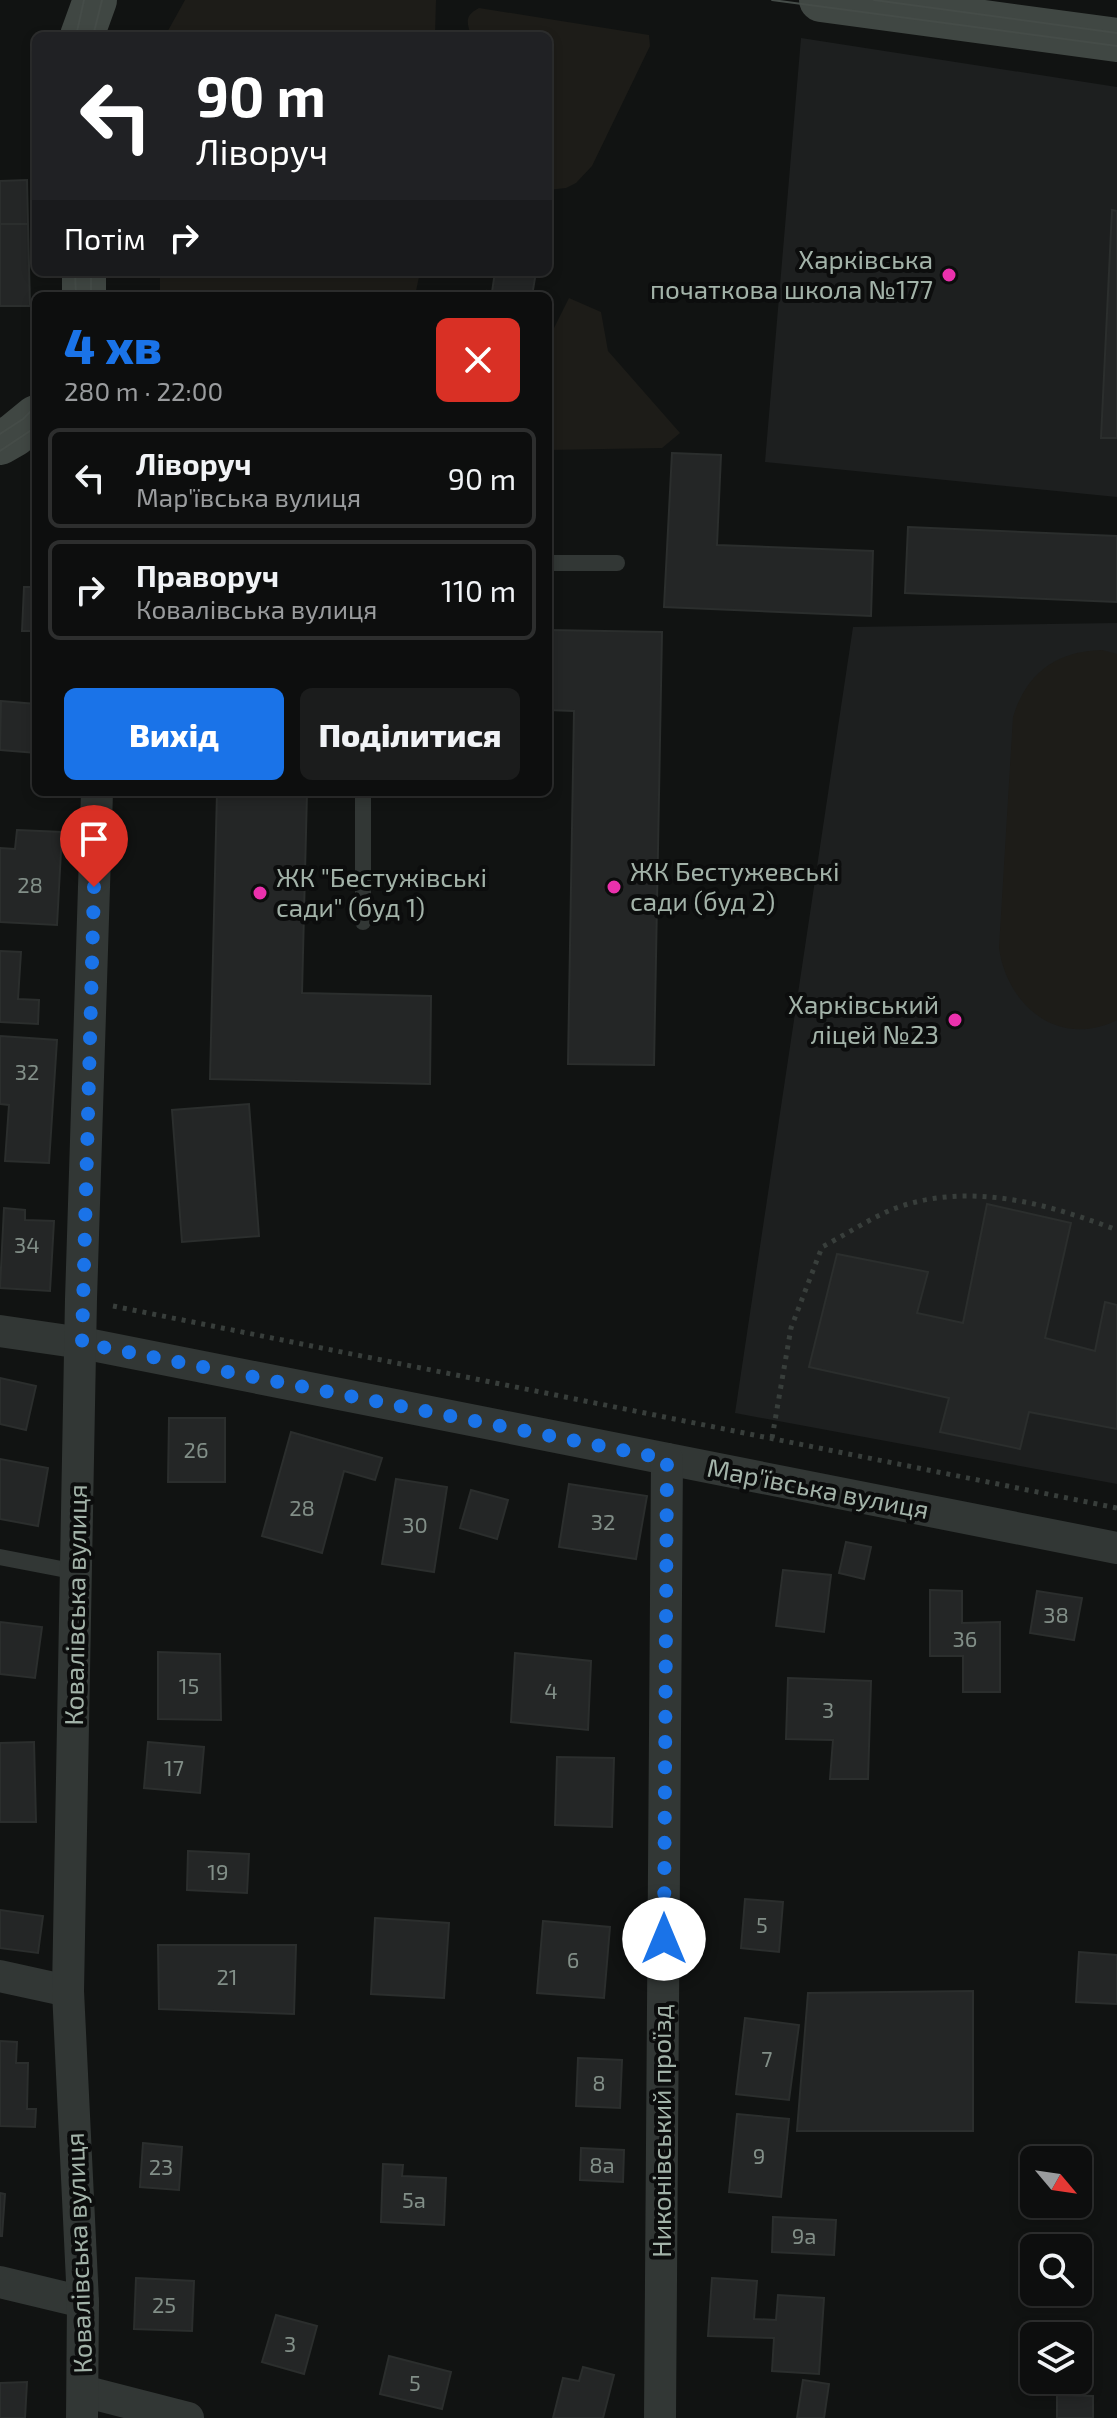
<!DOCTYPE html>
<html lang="uk">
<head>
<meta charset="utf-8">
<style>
	:root { --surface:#0d0e0e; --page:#1b1c1c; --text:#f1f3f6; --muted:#9a9c9e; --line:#2d2e2e; --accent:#1a73e8 }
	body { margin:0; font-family:"Exo 2",sans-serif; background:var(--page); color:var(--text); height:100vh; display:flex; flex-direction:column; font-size:30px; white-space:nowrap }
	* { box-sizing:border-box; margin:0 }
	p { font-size:26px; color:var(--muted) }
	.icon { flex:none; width:44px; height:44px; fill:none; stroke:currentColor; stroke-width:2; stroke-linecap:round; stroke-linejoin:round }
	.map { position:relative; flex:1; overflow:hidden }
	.side { position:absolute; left:32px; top:292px; width:520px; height:504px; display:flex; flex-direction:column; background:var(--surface); border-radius:12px; box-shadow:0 4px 12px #0003,0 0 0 2px var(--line) }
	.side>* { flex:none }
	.guide { position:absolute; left:32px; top:32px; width:520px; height:244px; border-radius:12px; box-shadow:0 4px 12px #0003,0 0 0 2px var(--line); background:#202124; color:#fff; overflow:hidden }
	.needle { width:52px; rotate:119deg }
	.tools { position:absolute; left:1020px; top:2146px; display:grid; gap:16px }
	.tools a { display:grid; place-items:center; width:72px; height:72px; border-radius:12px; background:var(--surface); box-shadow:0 4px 12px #0003,0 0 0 2px var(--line); font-size:40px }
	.pin { position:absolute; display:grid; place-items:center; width:68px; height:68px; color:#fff; margin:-82px -34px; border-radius:50% 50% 50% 0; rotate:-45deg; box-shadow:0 0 8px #0007 }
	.pin .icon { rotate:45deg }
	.me { position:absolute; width:88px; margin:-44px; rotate:0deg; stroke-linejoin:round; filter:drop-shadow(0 0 6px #0008) }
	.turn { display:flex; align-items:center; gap:28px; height:168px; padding:0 32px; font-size:36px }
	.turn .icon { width:104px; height:104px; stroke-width:2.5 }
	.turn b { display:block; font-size:56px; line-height:68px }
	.then { display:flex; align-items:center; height:76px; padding:0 32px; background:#0003; gap:16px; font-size:30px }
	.round { display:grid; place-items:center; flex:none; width:84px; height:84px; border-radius:12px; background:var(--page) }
	.headline { display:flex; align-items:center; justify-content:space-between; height:136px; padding:0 32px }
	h1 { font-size:48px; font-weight:800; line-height:60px; color:var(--accent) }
	.cta { display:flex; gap:16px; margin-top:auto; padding:16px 32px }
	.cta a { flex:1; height:92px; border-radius:12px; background:var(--accent); color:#fff; font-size:32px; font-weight:800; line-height:92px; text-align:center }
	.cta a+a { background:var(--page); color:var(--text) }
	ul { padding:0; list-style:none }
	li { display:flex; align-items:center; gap:24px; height:100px; margin:0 16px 12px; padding:0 16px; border:4px solid var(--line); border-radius:12px }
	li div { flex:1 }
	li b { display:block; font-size:30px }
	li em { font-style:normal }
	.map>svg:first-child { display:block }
	.built { fill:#1d1f1f }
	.green { fill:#1d1c18 }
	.building { fill:#242626; stroke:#2b2e2d; stroke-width:2 }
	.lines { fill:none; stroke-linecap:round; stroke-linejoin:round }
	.path { stroke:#383e3b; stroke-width:5; stroke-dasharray:4 6; stroke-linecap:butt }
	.service { stroke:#323735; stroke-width:16 }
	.minor { stroke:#323735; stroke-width:32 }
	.secondary { stroke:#404743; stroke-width:44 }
	.tram { stroke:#454c48; stroke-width:2 }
	.route { stroke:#1a73e8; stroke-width:14; stroke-dasharray:0 25.2 }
	.poi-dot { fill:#eb31ad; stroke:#0c0d0d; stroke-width:3 }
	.labels { text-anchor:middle; stroke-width:8; stroke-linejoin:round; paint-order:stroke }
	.number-label { font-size:22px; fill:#828f88 }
	.poi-label { font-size:26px; fill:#a3b3a9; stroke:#0c0d0d; text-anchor:end }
	.street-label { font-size:26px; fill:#a3b3a9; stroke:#0c0d0d }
</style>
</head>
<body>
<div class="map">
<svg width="1117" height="2418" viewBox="0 0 1117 2418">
	<rect width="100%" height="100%" fill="#111312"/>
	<g class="built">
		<path d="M801,38L1117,87V497L765,462Z"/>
		<path d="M1117,623V1484L735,1413L853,627Z"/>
	</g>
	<g class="green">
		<path d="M185,0H436L435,36H165Z"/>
		<path d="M479,8L649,35L650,46L592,166L576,183L566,188L548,190V36H471C467,22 464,16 479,8Z"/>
		<path d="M160,272H420L415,296H160Z"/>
		<path d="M569,298L601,312L608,351L680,433L662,448L548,450V340Z"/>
		<path d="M1102,650L1117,654V1020C1059,1049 1007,1006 999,948L1013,717C1026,673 1057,651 1102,650Z"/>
	</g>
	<g class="building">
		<path d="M27,180L28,224H0V181Z"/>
		<path d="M1112,210L1117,211V438H1101Z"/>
		<path d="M0,224H28L30,306H0Z"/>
		<path d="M495,272H536L532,296L492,292Z"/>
		<path d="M487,291L492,292L524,296H486Z"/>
		<path d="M672,453L721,455L717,545L873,551L871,616L664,607Z"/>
		<path d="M908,527L1117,536V602L905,593Z"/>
		<path d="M24,587H36V631H22Z"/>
		<path d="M548,630L662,632L654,1065L568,1064L574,711L548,710Z"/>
		<path d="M1,701L36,704V753L0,750Z"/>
		<path d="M217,792H307L302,993L431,996L430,1084L210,1079Z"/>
		<path d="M17,830L62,832L57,925L0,922V848L15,849Z"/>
		<path d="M0,951L21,952L18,999L39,1000L38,1024L0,1022Z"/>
		<path d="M0,1036L57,1040L49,1163L5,1161L9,1105L0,1104Z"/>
		<path d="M249,1104L259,1236L182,1242L172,1110Z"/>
		<path d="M987,1204L1071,1223L1045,1338L1095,1351L1105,1302L1117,1305V1429L1029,1412L1020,1449L940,1432L949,1398L809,1367L837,1254L928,1272L917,1313L963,1323Z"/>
		<path d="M4,1208L25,1210V1220L54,1221L50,1291L0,1288Z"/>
		<path d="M0,1378L36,1386L26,1430L0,1424Z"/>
		<path d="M169,1418H225V1482H168Z"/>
		<path d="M291,1432L382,1458L375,1480L344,1471L322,1553L262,1536Z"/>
		<path d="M0,1459L48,1468L38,1526L0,1519Z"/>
		<path d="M396,1479L447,1487L434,1572L382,1564Z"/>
		<path d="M569,1484L647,1496L636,1559L559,1547Z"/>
		<path d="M471,1490L508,1500L497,1539L460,1528Z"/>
		<path d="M846,1542L871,1547L864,1579L839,1573Z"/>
		<path d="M783,1570L831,1575L824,1632L776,1626Z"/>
		<path d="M930,1590L962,1591V1623L1000,1622V1692H963V1656H930Z"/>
		<path d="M1037,1591L1082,1598L1074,1640L1030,1633Z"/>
		<path d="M0,1622L42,1627L35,1678L0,1674Z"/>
		<path d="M158,1652L220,1654L221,1720L158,1719Z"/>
		<path d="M515,1653L591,1661L588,1730L511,1722Z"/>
		<path d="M788,1678L871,1681L868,1779H830L833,1740L786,1739Z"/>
		<path d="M34,1742L36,1822H0V1743Z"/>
		<path d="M148,1742L204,1747L200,1793L144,1788Z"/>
		<path d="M557,1757L614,1758L612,1827L555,1825Z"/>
		<path d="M188,1851L249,1854L247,1893L187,1890Z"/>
		<path d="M745,1899L783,1902L779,1952L741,1948Z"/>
		<path d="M0,1910L43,1916L38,1953L0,1948Z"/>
		<path d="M375,1918L449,1923L444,1998L371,1994Z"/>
		<path d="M543,1921L610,1927L604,1998L537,1993Z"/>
		<path d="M158,1945H296L294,2014L159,2009Z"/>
		<path d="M1079,1952L1117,1955V2004L1076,2002Z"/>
		<path d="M973,1991V2131H797L808,1993Z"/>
		<path d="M745,2018L799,2025L789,2100L736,2094Z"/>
		<path d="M0,2041L17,2042L16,2063H28L27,2109H36L35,2127L0,2126Z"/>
		<path d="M578,2058L622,2060L620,2108L576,2106Z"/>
		<path d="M737,2114L789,2119L781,2197L729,2192Z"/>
		<path d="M143,2143L182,2147L179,2190L140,2187Z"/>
		<path d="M581,2148L624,2150L623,2182L580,2180Z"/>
		<path d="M383,2164L403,2165L402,2176L446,2178L444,2225L381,2222Z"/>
		<path d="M0,2193L5,2194L2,2236H0Z"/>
		<path d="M773,2217L836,2220L834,2255L772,2252Z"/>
		<path d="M136,2278L194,2281L192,2331L134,2329Z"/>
		<path d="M712,2278L757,2281L754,2319L776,2320L778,2295L824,2298L819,2374L772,2371L774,2338L708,2336Z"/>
		<path d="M276,2315L317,2326L304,2374L262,2362Z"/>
		<path d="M389,2356L451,2372L442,2409L380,2394Z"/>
		<path d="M583,2367L614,2375L603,2418H553L563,2378L579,2381Z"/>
		<path d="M803,2380L829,2384L824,2418H797Z"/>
		<path d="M27,2382L25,2418H0V2383Z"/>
		<path d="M1057,2395L1093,2396V2418H1057Z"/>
	</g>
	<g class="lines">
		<g class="path">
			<path d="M113,1306L1117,1508"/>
			<path d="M772,1438L791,1328L822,1247C845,1235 869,1219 893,1209C968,1181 1046,1203 1117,1230"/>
		</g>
		<g class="service">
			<path d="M548,563H617"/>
			<path d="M363,792V922"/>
			<path d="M0,1557L77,1572"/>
		</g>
		<g class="minor">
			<path d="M0,1331L82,1343L1117,1548"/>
			<path d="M0,1976L68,1991"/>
			<path d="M0,2282L83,2302"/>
			<path d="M83,2391L188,2418"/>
			<path d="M82,2418L83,2302L68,1991L81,1299L97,792"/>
			<path d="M660,2418L667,1459"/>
		</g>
		<g class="secondary">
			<path d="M821,0L1117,40"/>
			<path d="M82,36L95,0"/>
			<path d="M84,272V296"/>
			<path d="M0,443L14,435L36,417"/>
		</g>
		<g class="tram">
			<path d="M772,0L1117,46"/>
			<path d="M874,0L1117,33"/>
			<path d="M76,36L84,0"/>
			<path d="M93,36L102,0"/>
			<path d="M75,272L76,296"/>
			<path d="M91,272V296"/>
			<path d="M0,434L23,419L36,406"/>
			<path d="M0,451L36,427"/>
		</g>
	</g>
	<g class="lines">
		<path class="route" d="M94,887L82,1343L667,1459L664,1939"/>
	</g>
	<g class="poi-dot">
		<circle cx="949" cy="275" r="8"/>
		<circle cx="614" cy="887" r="8"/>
		<circle cx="260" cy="893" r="8"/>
		<circle cx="955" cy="1020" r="8"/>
	</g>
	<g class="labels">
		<g class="number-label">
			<text x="30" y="893">28</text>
			<text x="27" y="1080">32</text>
			<text x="27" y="1253">34</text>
			<text x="196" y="1458">26</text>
			<text x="302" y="1516">28</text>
			<text x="603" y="1530">32</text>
			<text x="415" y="1533">30</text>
			<text x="1056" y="1623">38</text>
			<text x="965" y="1647">36</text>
			<text x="189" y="1694">15</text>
			<text x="551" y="1699">4</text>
			<text x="828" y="1718">3</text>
			<text x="174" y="1776">17</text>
			<text x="218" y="1880">19</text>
			<text x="762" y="1933">5</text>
			<text x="573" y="1968">6</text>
			<text x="227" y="1985">21</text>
			<text x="767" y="2067">7</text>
			<text x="599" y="2091">8</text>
			<text x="759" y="2164">9</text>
			<text x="602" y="2173">8а</text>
			<text x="161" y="2175">23</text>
			<text x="414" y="2208">5а</text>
			<text x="804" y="2244">9а</text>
			<text x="164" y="2313">25</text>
			<text x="290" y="2352">3</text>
			<text x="415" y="2391">5</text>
		</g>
		<g class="poi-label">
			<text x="933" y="269">Харківська<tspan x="933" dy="30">початкова школа №177</tspan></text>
			<text x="630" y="881" text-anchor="start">ЖК Бестужевські<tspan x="630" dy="30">сади (буд 2)</tspan></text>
			<text x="276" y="887" text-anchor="start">ЖК "Бестужівські<tspan x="276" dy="30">сади" (буд 1)</tspan></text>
			<text x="939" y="1014">Харківський<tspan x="939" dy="30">ліцей №23</tspan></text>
		</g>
		<g class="street-label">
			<text transform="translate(818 1489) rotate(11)" y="9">Мар'ївська вулиця</text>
			<text transform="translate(76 1605) rotate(-89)" y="9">Ковалівська вулиця</text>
			<text transform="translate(662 2131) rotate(-90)" y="9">Никонівський проїзд</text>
			<text transform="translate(79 2253) rotate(-92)" y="9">Ковалівська вулиця</text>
		</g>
	</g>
</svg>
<div class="tools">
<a><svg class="needle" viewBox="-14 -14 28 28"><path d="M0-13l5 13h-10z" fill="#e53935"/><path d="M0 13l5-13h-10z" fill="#9a9c9e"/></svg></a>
<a><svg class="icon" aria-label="search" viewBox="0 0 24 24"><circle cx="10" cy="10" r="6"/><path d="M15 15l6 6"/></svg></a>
<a><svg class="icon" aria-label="layers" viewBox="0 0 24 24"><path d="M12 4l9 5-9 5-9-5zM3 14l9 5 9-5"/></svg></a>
</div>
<div class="pin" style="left:94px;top:887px;background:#d93025"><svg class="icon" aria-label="arrive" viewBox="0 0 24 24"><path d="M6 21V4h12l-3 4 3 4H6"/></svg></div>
<svg class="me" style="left:664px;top:1939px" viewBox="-20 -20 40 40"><circle r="19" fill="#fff"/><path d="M0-13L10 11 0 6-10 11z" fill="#1a73e8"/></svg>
<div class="guide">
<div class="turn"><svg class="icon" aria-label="left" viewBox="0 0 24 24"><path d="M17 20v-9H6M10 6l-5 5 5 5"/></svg><div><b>90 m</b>Ліворуч</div></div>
<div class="then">Потім<svg class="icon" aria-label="right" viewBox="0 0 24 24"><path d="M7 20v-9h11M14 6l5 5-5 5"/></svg></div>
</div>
<section class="side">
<div class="headline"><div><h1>4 хв</h1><p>280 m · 22:00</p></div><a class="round" style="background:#d93025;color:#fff"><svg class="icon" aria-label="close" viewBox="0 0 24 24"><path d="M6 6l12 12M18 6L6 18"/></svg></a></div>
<ul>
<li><svg class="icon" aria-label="left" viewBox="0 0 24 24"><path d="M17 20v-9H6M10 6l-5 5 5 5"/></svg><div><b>Ліворуч</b><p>Мар'ївська вулиця</p></div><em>90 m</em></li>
<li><svg class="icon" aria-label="right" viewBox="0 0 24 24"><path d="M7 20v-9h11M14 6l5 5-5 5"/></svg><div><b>Праворуч</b><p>Ковалівська вулиця</p></div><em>110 m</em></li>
</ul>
<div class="cta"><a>Вихід</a><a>Поділитися</a></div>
</section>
</div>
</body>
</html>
